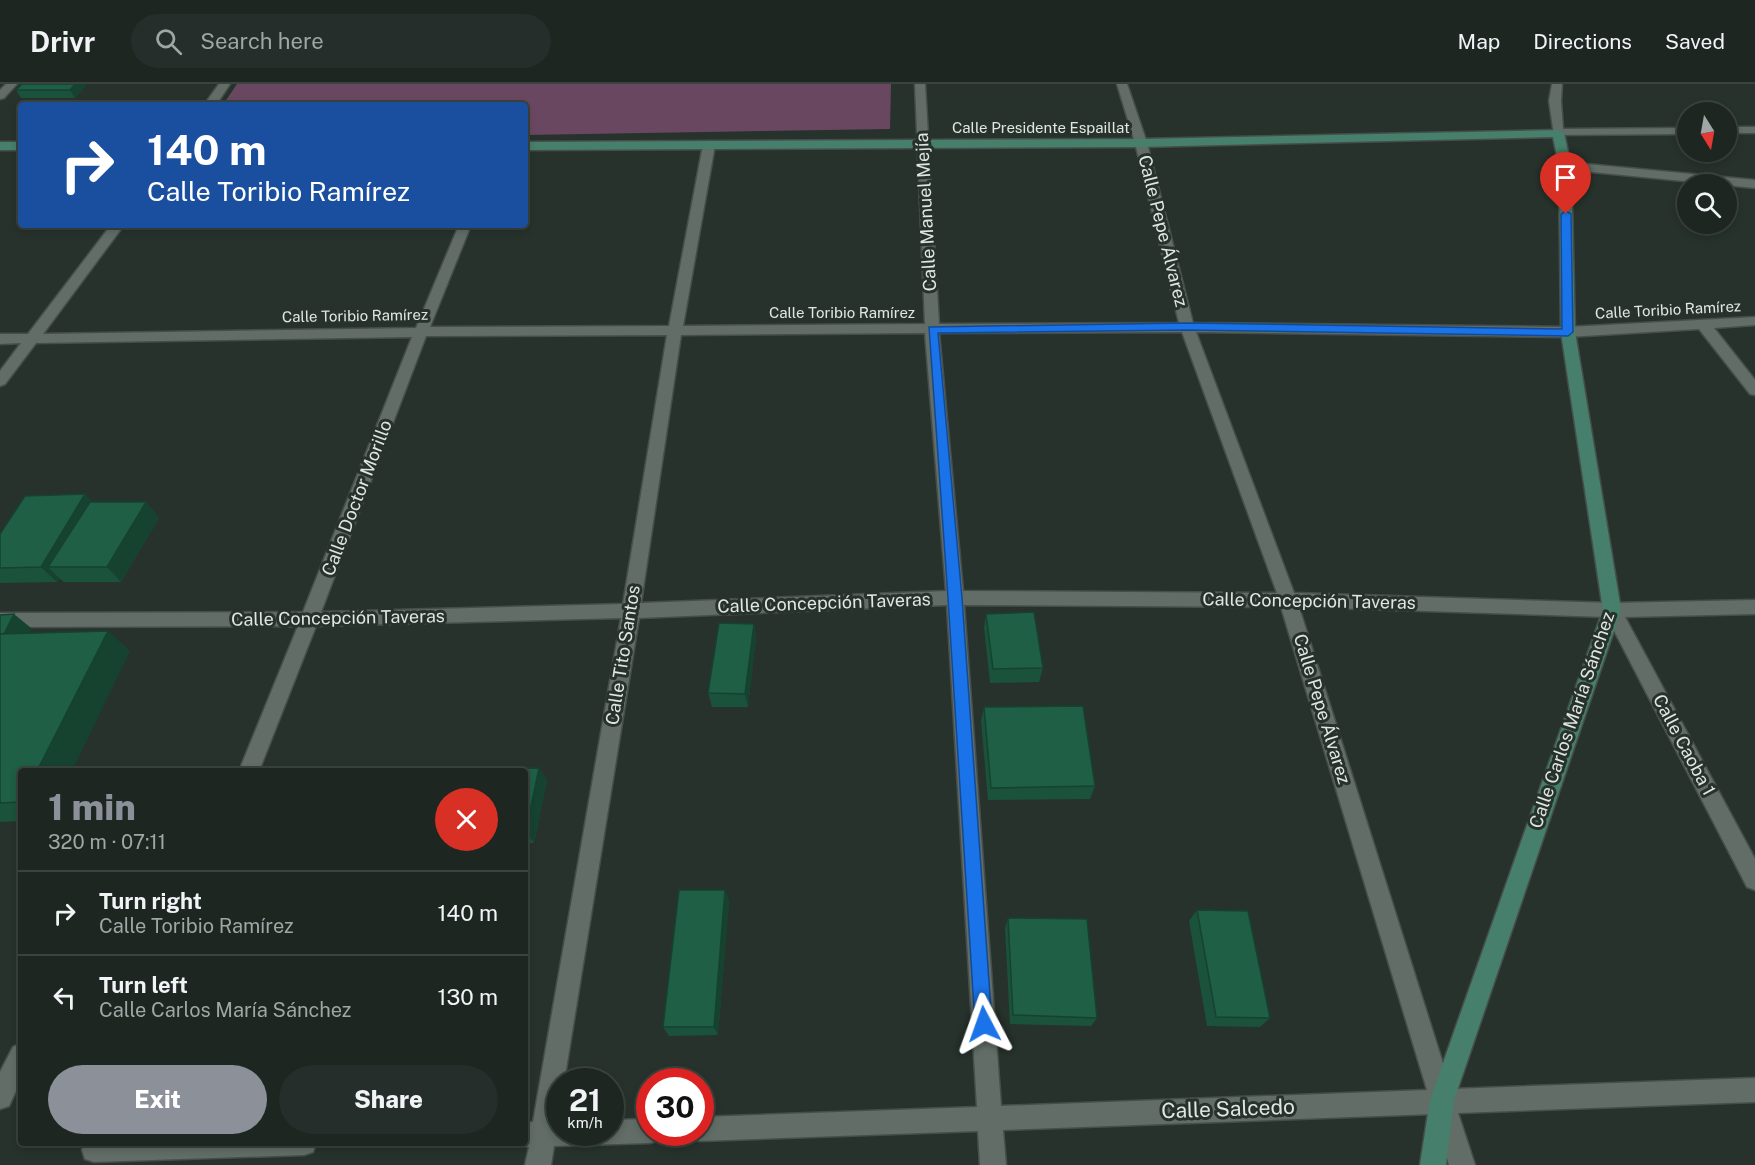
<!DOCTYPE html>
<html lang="en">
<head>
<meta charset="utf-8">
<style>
	:root { --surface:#1d2621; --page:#252e2a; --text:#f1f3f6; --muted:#a0a5a5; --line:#3b433f; --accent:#8c9099 }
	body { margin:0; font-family:"Public Sans",sans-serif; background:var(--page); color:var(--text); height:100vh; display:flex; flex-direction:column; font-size:22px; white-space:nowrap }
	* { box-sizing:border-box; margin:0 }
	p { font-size:20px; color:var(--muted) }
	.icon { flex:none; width:33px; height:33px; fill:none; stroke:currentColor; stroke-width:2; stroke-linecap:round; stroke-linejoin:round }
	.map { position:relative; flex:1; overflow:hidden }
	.side { position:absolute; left:18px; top:684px; width:510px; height:378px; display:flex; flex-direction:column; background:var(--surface); border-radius:6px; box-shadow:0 3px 9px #0003,0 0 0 2px var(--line) }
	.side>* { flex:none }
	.hud { position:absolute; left:18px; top:18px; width:510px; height:126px; border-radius:6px; box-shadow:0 3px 9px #0003,0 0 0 2px var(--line); background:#1a4fa0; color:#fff; overflow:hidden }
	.needle { width:39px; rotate:169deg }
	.tools { position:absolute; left:1677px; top:18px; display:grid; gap:12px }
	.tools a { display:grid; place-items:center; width:60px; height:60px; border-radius:50%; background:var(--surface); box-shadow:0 3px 9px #0003,0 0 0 2px var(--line); font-size:30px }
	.speed { position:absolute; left:546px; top:984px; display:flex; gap:12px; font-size:30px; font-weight:700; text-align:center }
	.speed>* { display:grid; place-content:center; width:78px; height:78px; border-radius:50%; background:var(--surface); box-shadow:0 3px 9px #0003,0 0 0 2px var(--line); line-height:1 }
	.speed small { font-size:15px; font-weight:400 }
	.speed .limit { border:9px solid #d22; background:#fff; color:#111 }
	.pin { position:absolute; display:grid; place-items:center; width:51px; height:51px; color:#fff; margin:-62px -26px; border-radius:50% 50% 50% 0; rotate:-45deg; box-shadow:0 0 6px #0007 }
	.pin .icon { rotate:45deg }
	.me { position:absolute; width:66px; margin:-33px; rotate:356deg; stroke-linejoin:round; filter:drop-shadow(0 0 4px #0008) }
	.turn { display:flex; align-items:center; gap:21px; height:126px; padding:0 30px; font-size:27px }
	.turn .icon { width:78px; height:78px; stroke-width:2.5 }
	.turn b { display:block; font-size:42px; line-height:51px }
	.round { display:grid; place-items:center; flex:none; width:63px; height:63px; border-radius:32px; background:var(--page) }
	.headline { display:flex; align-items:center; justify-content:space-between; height:102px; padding:0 30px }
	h1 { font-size:36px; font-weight:800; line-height:45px; color:var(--accent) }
	.button { display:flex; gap:12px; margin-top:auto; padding:12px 30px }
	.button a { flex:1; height:69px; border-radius:36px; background:var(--accent); color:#fff; font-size:24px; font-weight:800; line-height:69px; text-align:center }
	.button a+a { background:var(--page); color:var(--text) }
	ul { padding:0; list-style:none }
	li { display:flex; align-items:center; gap:18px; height:84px; padding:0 30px; border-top:2px solid var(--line) }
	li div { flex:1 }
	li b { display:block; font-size:22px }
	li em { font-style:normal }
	header { display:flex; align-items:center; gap:36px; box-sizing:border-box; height:84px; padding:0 30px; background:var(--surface); border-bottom:2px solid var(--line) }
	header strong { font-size:28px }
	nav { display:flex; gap:33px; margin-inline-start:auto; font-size:21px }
	.search { width:420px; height:54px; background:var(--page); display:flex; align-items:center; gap:15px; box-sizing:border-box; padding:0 21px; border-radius:33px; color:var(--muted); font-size:22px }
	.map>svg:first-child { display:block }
	.green { fill:#6a4761 }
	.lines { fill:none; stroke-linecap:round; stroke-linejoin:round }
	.lane-casing { stroke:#464e4b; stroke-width:3 }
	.street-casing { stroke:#464e4b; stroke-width:3 }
	.secondary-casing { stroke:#464e4b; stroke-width:3 }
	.lane { fill:#616d66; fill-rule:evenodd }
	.street { fill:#616d66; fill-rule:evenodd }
	.secondary { fill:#467f6b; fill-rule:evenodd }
	.wall { fill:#1b523b }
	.shaded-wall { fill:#164230 }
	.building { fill:#1f5f45; stroke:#164230; stroke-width:1.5 }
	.route { fill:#1a73e8; stroke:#114b97; stroke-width:1.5 }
	.labels { text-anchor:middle; stroke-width:6; stroke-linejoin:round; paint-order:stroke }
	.far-street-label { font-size:15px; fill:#dfe6e3; stroke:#27322c }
	.street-label { font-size:18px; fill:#dfe6e3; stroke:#27322c }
	.near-street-label { font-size:21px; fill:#dfe6e3; stroke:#27322c }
</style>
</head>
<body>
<header>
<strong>Drivr</strong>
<div class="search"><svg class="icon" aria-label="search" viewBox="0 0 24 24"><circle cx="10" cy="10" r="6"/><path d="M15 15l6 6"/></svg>Search here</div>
<nav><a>Map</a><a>Directions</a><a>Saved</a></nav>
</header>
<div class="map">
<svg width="1755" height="1081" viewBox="0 0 1755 1081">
	<rect width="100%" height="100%" fill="#27322c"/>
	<path class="green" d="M237,0H891L890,45L525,51V21H223Z"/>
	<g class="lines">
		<defs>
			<path id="lane" d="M21,959V996L9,1022L0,1025V988L13,963Z"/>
			<g id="street">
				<path d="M6,0H17L4,14L0,15V6Z"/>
				<path d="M219,0H230L216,21H204Z"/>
				<path d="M915,0H925L939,240L1179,239L1135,59L1117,0H1127L1147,59L1193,239L1568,243L1755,233V241L1714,244L1755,296V311L1750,310L1699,245L1568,253L1196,248L1294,509L1612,519L1755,516V530L1625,533L1755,775V806L1747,803L1607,533L1299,523L1451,1005L1755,994V1018L1458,1029L1475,1081H1449L1434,1030L1003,1046L1006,1081H980L978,1047L700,1057L691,1054L689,1048H700V1033L977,1023L947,521L639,534L564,998H560L558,1037H560V1048H610V1036L650,1035V1048H662L659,1056L650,1059L554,1062L551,1081H525L529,1063L516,1059H525V1039L533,1038L621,534L316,542L259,687H239L298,542L0,543V529L303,528L412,253L36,259L5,300L0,302V287L21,259L0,260V250H28L111,141H124L43,250L416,244L459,141H471L430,243L669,242L703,61L709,57L715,61L683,242L925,240ZM1182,248L1277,509L963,507L939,249ZM925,249L946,507L641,519L681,251ZM667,251L623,520L321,528L426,252ZM964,521L1281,523L1427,1006L1001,1022Z"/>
				<path d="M1552,0H1562L1561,17L1563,45L1688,44V50L1554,51L1549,17Z"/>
				<rect x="1726" y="43" width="29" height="6"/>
				<path d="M1565,78L1755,96V104L1561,85L1559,82Z"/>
				<path d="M84,1059H316L313,1068L304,1071L94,1078L85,1075L82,1066Z"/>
			</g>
			<g id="secondary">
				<path d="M1558,46L1564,49L1571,82L1575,248L1621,526L1454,1016L1446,1081H1420L1430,1016L1603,526L1561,248L1559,82L1553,53L1141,63L525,66V58L1141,55Z"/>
				<rect x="0" y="58" width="21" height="8"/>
			</g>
		</defs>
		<use href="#lane" class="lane-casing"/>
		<use href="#street" class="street-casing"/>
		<use href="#secondary" class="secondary-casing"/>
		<use href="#lane" class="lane"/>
		<use href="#street" class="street"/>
		<use href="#secondary" class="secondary"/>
	</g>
	<g class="wall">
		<path d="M86,1L75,14H21L16,6Z"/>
		<path d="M85,410L92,418H146L159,434L121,498H64L59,494L57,498L0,499V450Z"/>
		<path d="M986,530L1043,584L1039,598L990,599L984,544Z"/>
		<path d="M0,531L31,544L29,549L130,567L21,687V737L0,738Z"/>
		<path d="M754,540L756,554L748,623H712L708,609Z"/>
		<path d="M984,623L1095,702L1090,715L988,716L981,637Z"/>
		<path d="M539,684L547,696L534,759H525V687Z"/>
		<path d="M725,806L729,817L718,951L669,952L663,943Z"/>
		<path d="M1197,826L1270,934L1260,943L1207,942L1189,837Z"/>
		<path d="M1008,834L1097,934L1091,942L1010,940L1005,844Z"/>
	</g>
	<g class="shaded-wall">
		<path d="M75,0H86V1L75,14L70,6Z"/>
		<path d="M85,410L99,426L48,483L59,494L57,498L41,483Z"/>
		<path d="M146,418L159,434L121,498L107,483Z"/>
		<path d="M14,530L31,544L0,608V557Z"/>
		<path d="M754,540L756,554L748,623L745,610Z"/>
		<path d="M108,547L130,567L72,687H37Z"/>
		<path d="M539,684L547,696L534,759L526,747Z"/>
		<path d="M725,806L729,817L718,951L714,943Z"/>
	</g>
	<g class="building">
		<path d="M22,0H75L70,6H16Z"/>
		<path d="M85,410L41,483L0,484V450L25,412Z"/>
		<path d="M90,418H146L107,483H48Z"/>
		<path d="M1034,528L1043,584L993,585L986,530Z"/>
		<path d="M14,530L4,550H0V531Z"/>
		<path d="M719,539L754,540L745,610L708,609Z"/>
		<path d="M108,547L37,687H21V718L0,719V550Z"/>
		<path d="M1083,622L1095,702L991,704L984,623Z"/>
		<path d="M539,684L526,747H525V687H400L401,685Z"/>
		<path d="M679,806H725L714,943H663Z"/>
		<path d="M1197,826L1248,827L1270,934L1216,933Z"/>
		<path d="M1008,834L1087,835L1097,934L1013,931Z"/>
	</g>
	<path class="route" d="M1566,127L1571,130L1573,248L1568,252L1187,246L938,249L962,514L992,940L990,946L984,949L977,946L975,940L948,514L929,243L1187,239L1562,245L1561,130Z"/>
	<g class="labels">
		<g class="far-street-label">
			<text x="1041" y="49">Calle Presidente Espaillat</text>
			<text transform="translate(1668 226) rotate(-3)" y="5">Calle Toribio Ramírez</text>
			<text x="842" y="234">Calle Toribio Ramírez</text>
			<text transform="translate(355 232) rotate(-1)" y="5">Calle Toribio Ramírez</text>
		</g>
		<g class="street-label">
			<text transform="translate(926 128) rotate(-93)" y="6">Calle Manuel Mejía</text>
			<text transform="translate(1163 147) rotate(76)" y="6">Calle Pepe Álvarez</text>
			<text transform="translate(357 414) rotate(-69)" y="6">Calle Doctor Morillo</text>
			<text transform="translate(1309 517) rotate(1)" y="6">Calle Concepción Taveras</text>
			<text transform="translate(824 519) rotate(-2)" y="6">Calle Concepción Taveras</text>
			<text transform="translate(338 534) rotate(-1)" y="6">Calle Concepción Taveras</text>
			<text transform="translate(623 571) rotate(-81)" y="6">Calle Tito Santos</text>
			<text transform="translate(1322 625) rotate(73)" y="6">Calle Pepe Álvarez</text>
			<text transform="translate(1572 636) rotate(-71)" y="6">Calle Carlos María Sánchez</text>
			<text transform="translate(1684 661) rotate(62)" y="6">Calle Caoba 1</text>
		</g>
		<g class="near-street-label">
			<text transform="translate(1228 1025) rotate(-2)" y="7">Calle Salcedo</text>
		</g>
	</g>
</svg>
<div class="tools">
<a><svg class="needle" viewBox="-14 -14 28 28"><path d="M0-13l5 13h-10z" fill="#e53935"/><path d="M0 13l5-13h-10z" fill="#a0a5a5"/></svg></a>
<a><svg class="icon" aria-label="search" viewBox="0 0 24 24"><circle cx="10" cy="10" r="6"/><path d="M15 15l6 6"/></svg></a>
</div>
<div class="speed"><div>21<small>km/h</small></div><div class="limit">30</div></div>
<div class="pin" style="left:1566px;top:130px;background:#d93025"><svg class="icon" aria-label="arrive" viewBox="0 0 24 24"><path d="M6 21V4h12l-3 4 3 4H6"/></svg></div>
<svg class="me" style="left:984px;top:940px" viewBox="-20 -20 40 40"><path d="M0-17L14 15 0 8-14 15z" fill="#1a73e8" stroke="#fff" stroke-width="4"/></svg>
<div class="hud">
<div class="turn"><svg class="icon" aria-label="right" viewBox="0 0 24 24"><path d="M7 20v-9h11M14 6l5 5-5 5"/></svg><div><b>140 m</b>Calle Toribio Ramírez</div></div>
</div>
<section class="side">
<div class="headline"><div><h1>1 min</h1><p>320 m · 07:11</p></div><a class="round" style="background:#d93025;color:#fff"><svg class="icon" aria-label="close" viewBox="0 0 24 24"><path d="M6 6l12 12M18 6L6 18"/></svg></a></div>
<ul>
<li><svg class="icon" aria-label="right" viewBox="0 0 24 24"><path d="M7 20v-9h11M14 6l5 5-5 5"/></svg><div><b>Turn right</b><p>Calle Toribio Ramírez</p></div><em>140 m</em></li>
<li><svg class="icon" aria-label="left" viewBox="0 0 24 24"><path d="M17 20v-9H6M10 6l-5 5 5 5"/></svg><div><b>Turn left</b><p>Calle Carlos María Sánchez</p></div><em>130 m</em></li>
</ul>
<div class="button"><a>Exit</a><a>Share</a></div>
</section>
</div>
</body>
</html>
